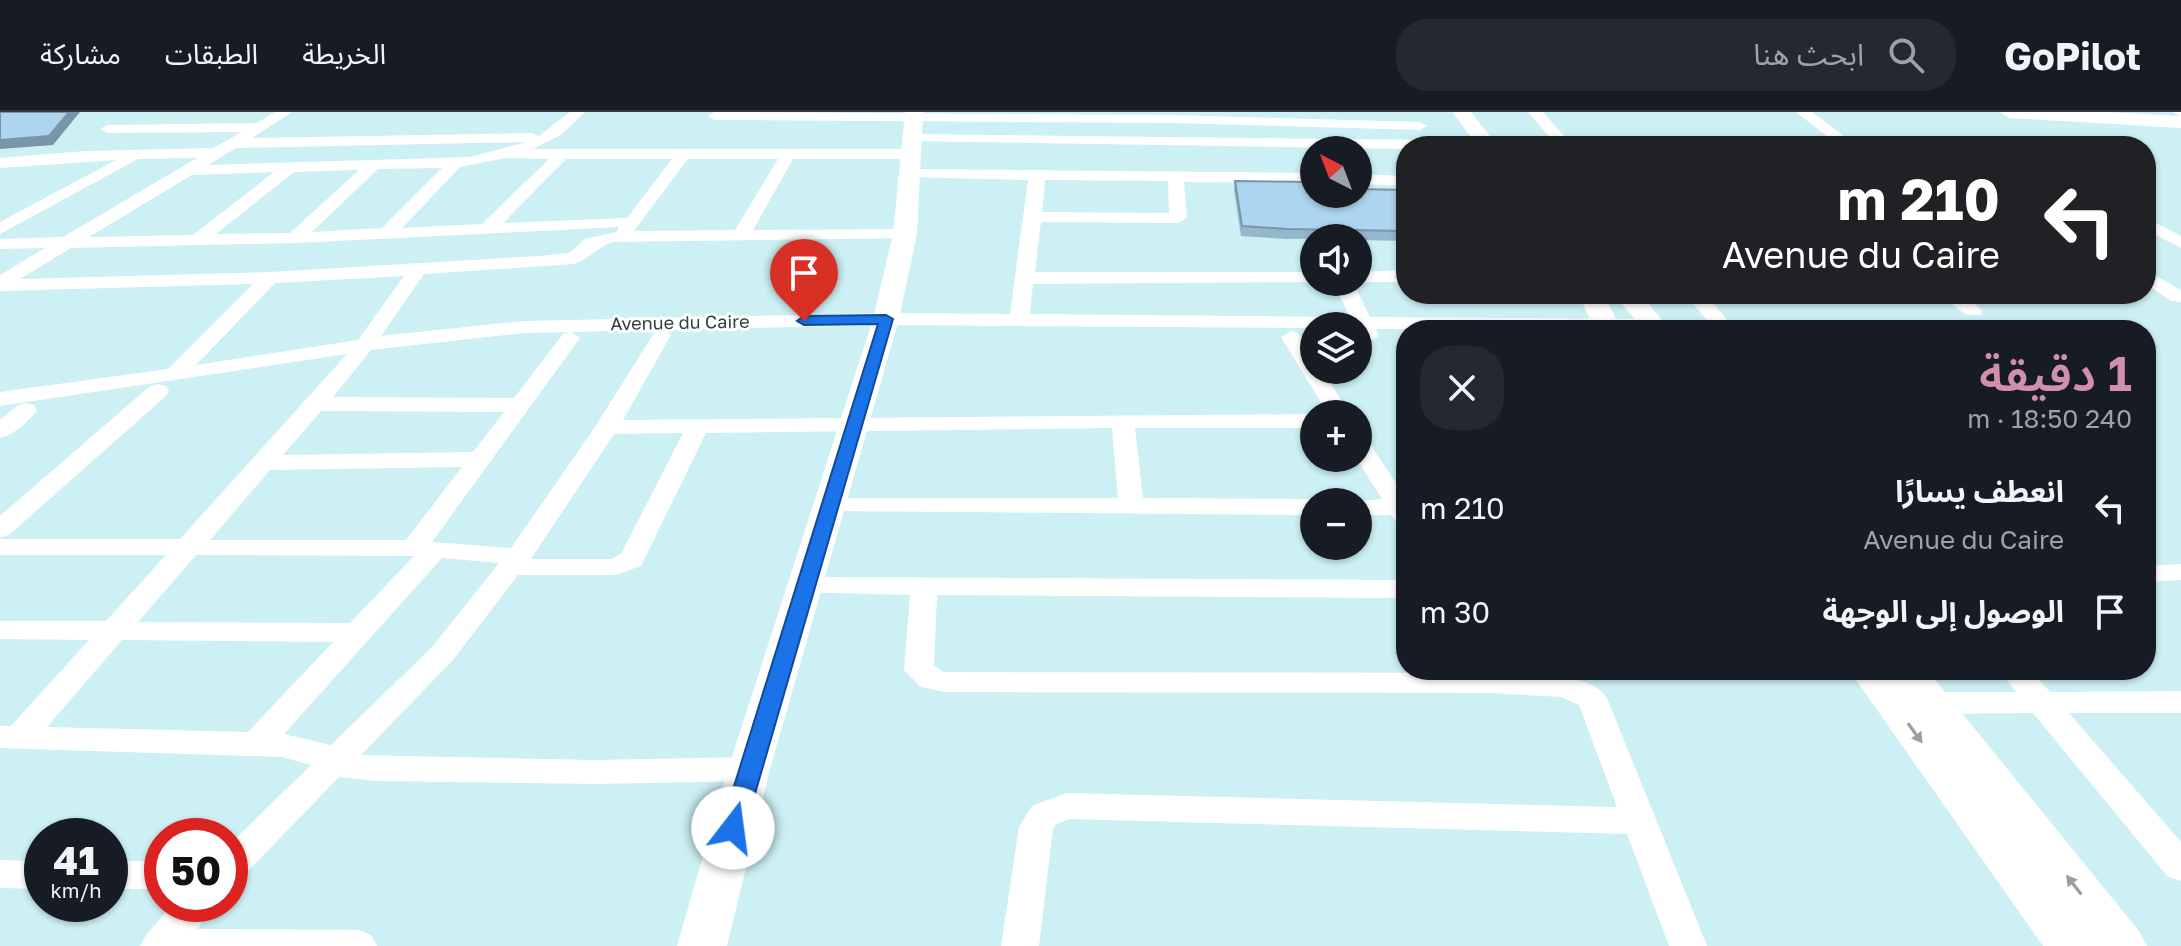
<!DOCTYPE html>
<html lang="ar">
<head>
<meta charset="utf-8">
<style>
	:root { --surface:#171b24; --page:#242831; --text:#f1f3f6; --muted:#9ea1a6; --line:#363941; --accent:#d08faa }
	body { margin:0; font-family:"Golos Text","Noto Sans Arabic",sans-serif; background:var(--page); color:var(--text); direction:rtl; height:100vh; display:flex; flex-direction:column; font-size:30px; white-space:nowrap }
	* { box-sizing:border-box; margin:0 }
	p { font-size:26px; color:var(--muted) }
	.icon { flex:none; width:44px; height:44px; fill:none; stroke:currentColor; stroke-width:2; stroke-linecap:round; stroke-linejoin:round }
	.map { position:relative; flex:1; overflow:hidden; direction:ltr }
	.sheet { position:absolute; left:1396px; top:208px; width:760px; height:360px; display:flex; flex-direction:column; background:var(--surface); border-radius:32px; box-shadow:0 2px 6px #0004; direction:rtl }
	.sheet>* { flex:none }
	.hud { position:absolute; left:1396px; top:24px; width:760px; height:168px; border-radius:32px; box-shadow:0 2px 6px #0004; direction:rtl; background:#202124; color:#fff; overflow:hidden }
	.needle { width:52px; rotate:318deg }
	.tools { position:absolute; left:1300px; top:24px; display:grid; gap:16px }
	.tools a { display:grid; place-items:center; width:72px; height:72px; border-radius:50%; background:var(--surface); box-shadow:0 2px 6px #0004; font-size:40px }
	.speed { position:absolute; left:24px; top:706px; display:flex; gap:16px; font-size:40px; font-weight:700; text-align:center }
	.speed>* { display:grid; place-content:center; width:104px; height:104px; border-radius:50%; background:var(--surface); box-shadow:0 2px 6px #0004; line-height:1 }
	.speed small { font-size:20px; font-weight:400 }
	.speed .limit { border:12px solid #d22; background:#fff; color:#111 }
	.pin { position:absolute; display:grid; place-items:center; width:68px; height:68px; color:#fff; margin:-82px -34px; border-radius:50% 50% 50% 0; rotate:-45deg; box-shadow:0 0 8px #0007 }
	.pin .icon { rotate:45deg }
	.me { position:absolute; width:88px; margin:-44px; rotate:15deg; stroke-linejoin:round; filter:drop-shadow(0 0 6px #0008) }
	.turn { display:flex; align-items:center; gap:28px; height:168px; padding:0 24px; font-size:36px }
	.turn .icon { width:104px; height:104px; stroke-width:2.5 }
	.turn b { display:block; font-size:56px; line-height:68px }
	.round { display:grid; place-items:center; flex:none; width:84px; height:84px; border-radius:32px; background:var(--page) }
	.headline { display:flex; align-items:center; justify-content:space-between; height:136px; padding:0 24px }
	h1 { font-size:48px; font-weight:600; line-height:60px; color:var(--accent) }
	ul { padding:0; list-style:none }
	li { display:flex; align-items:center; gap:24px; height:104px; padding:0 24px }
	li div { flex:1 }
	li b { display:block; font-size:30px }
	li em { font-style:normal }
	header { display:flex; align-items:center; gap:48px; box-sizing:border-box; height:112px; padding:0 40px; background:var(--surface); border-bottom:2px solid var(--line) }
	header strong { font-size:38px }
	nav { display:flex; gap:44px; margin-inline-start:auto; font-size:28px }
	.search { width:560px; height:72px; background:var(--page); display:flex; align-items:center; gap:20px; box-sizing:border-box; padding:0 28px; border-radius:32px; color:var(--muted); font-size:30px }
	.map>svg:first-child { display:block }
	.lines { fill:none; stroke-linecap:round; stroke-linejoin:round }
	.minor { fill:#fff; fill-rule:evenodd }
	.major { fill:#fff; fill-rule:evenodd }
	.wall { fill:#95b7ce }
	.shaded-wall { fill:#7995a7 }
	.building { fill:#add5ef; stroke:#7995a7; stroke-width:2 }
	.oneway { fill:#98a0a0 }
	.route { fill:#1a73e8; stroke:#114b97; stroke-width:2 }
	.labels { text-anchor:middle; stroke-width:6; stroke-linejoin:round; paint-order:stroke }
	.far-street-label { font-size:18px; fill:#324042; stroke:#fff }
</style>
</head>
<body>
<header>
<strong>GoPilot</strong>
<div class="search"><svg class="icon" aria-label="search" viewBox="0 0 24 24"><circle cx="10" cy="10" r="6"/><path d="M15 15l6 6"/></svg>ابحث هنا</div>
<nav><a>الخريطة</a><a>الطبقات</a><a>مشاركة</a></nav>
</header>
<div class="map">
<svg width="2181" height="834" viewBox="0 0 2181 834">
	<rect width="100%" height="100%" fill="#ccf0f4"/>
	<g class="lines">
		<g class="minor">
			<path d="M275,0H292L252,26L532,21L539,24L570,0H585L561,23L533,37H911L919,42L911,47H793L753,118L905,117L911,118L914,122L911,126L613,130C597,135 588,148 574,152L424,162L381,224L523,209L886,201L1010,202L1028,68L904,65V59L910,57L1314,61V71L1184,70L1187,106L1178,111L1041,110L1035,160H1314V170H1321L1033,172L1030,202L1350,205L1333,170H1358V160L1406,158V170H1353L1370,205L1653,207L1663,213L1657,218L1376,217L1379,224L1369,230L1359,224L1358,214L1314,216L886,213L665,218L671,223L623,308L1314,302V316H1135L1143,386L1314,387L1323,390H1314V403L830,399L821,396L817,391L821,386H1118L1112,316L706,321L641,454L616,463H518L453,548L361,643L595,648L749,645L761,648L765,657L761,666L749,669L595,672L377,669L339,665L243,764L230,768V732L311,653L282,645L0,636V614H11L89,528L0,527V509H106L166,443H0V427H180L347,242L0,294V280L168,257L253,172L0,179V163L45,136L0,137V127L63,125L197,46L138,47L0,122V110L116,48L0,56V46L85,39L213,36L242,20L107,21L100,17L107,13L257,11ZM526,30L471,45L208,53L236,36ZM506,46L549,47L482,112L402,116L460,55ZM566,47H672L627,106L503,111ZM688,47H778L735,118L634,119ZM442,56L382,116L312,120L378,57ZM359,58L290,121L216,122L294,60ZM274,60L193,123L89,125L192,63ZM1045,68L1168,69L1169,101L1042,100ZM619,115L616,120L585,127L569,141L539,144L270,160L20,167L71,136L295,131ZM404,164L358,228L196,253L275,171ZM656,218L595,315L511,436L432,430L580,226L571,220ZM569,220L563,222L514,286L333,285L371,238L523,221ZM321,299L504,300L473,340L283,343ZM683,321L621,442L612,447H531L614,322ZM462,355L406,428H210L270,358ZM196,443L414,444L350,511L138,510ZM442,446L499,451L433,534L331,633L284,622ZM122,528L333,530L248,620L47,615Z"/>
			<path d="M714,0L1171,3L1420,10L1427,14L1420,18L1171,11L715,8L708,4Z"/>
			<path d="M1528,0H1543L1573,34H1557Z"/>
			<path d="M1796,0H1812L1857,34H1839Z"/>
			<path d="M2173,0H2181V5Z"/>
			<path d="M914,22L1431,28L1439,33L1406,34V37L909,29L907,26Z"/>
			<path d="M1358,62L1406,64V74L1358,72Z"/>
			<path d="M2146,106L2181,124V136L2146,118Z"/>
			<path d="M2146,158L2181,178V190L2171,189L2146,172Z"/>
			<path d="M1685,182H1705L1728,209L1745,218L1714,217Z"/>
			<path d="M1939,182H1962L1983,199L1980,203H1966Z"/>
			<path d="M1291,219L1298,221L1314,245V258H1322L1350,302H1328L1281,225Z"/>
			<path d="M158,272L166,274L169,279L166,284L9,423L0,425V404L150,274Z"/>
			<path d="M26,291L34,293L37,298C29,309 14,323 0,326V308L18,293Z"/>
			<path d="M1358,324L1366,326L1406,386V414L1397,411L1391,403H1358V390H1349L1382,387L1356,346Z"/>
			<path d="M2181,452V468L2146,470V454Z"/>
			<path d="M804,465L1406,468V486L937,483L934,554L944,560L1469,561L1468,558H1498L1499,561C1528,563 1591,559 1607,586L1707,834H1669L1627,722L1069,707L1056,712L1053,717L1039,834H1001L1019,715L1032,694L1067,681L1617,695L1579,593L1561,585L1489,581L944,580L921,575L904,558L910,483L794,480L790,474L794,468Z"/>
			<path d="M1999,558H2031L2050,580L2181,579V601H2069L2181,730V769L2168,765L2033,601L1931,602L1920,599L1916,591L1920,583L1931,580H2016Z"/>
			<path d="M0,748L42,749V777L0,776Z"/>
			<rect x="110" y="749" width="52" height="28"/>
			<path d="M173,792H214L197,817L358,818L371,823L377,834H140L146,823Z"/>
		</g>
		<g class="major">
			<path d="M905,0H923L917,122L899,207L770,657L727,834H677L728,657L873,207L893,122Z"/>
			<path d="M1452,0H1471L1498,34H1478Z"/>
			<path d="M2000,0H2106L2181,4V16L2009,6Z"/>
			<path d="M1578,182H1604L1621,218H1595Z"/>
			<path d="M1613,182H1640L1671,218H1644Z"/>
			<path d="M1849,558H1927L2139,819L2147,834H2043Z"/>
		</g>
	</g>
	<path class="wall" d="M1235,69L1314,82L1406,78V129L1358,128V126L1286,127L1241,124L1234,78Z"/>
	<path class="shaded-wall" d="M69,0H80L53,33L0,37V28Z"/>
	<g class="building">
		<path d="M0,0H69L49,24L0,28Z"/>
		<path d="M1235,69L1314,70V82H1358V77L1406,78V119L1287,117L1242,114Z"/>
	</g>
	<defs><path id="oneway-solid" d="M-6-.8H1V-3.2L6.5 0L1 3.2V.8H-6Z" transform="scale(2)"/></defs>
	<g class="oneway">
		<use href="#oneway-solid" transform="translate(1915 621) rotate(54)"/>
		<use href="#oneway-solid" transform="translate(2074 773) rotate(-128)"/>
	</g>
	<path class="route" d="M886,203L893,207L745,716L742,723L733,726L724,723L721,716L878,212L804,213L797,209L804,204Z"/>
	<g class="labels">
		<g class="far-street-label">
			<text transform="translate(680 211) rotate(-1)" y="6">Avenue du Caire</text>
		</g>
	</g>
</svg>
<div class="tools">
<a><svg class="needle" viewBox="-14 -14 28 28"><path d="M0-13l5 13h-10z" fill="#e53935"/><path d="M0 13l5-13h-10z" fill="#9ea1a6"/></svg></a>
<a><svg class="icon" aria-label="sound" viewBox="0 0 24 24"><path d="M4 9h4l5-4v14l-5-4H4zM17 9q2 3 0 6"/></svg></a>
<a><svg class="icon" aria-label="layers" viewBox="0 0 24 24"><path d="M12 4l9 5-9 5-9-5zM3 14l9 5 9-5"/></svg></a>
<a>+</a>
<a>−</a>
</div>
<div class="speed"><div>41<small>km/h</small></div><div class="limit">50</div></div>
<div class="pin" style="left:804px;top:209px;background:#d93025"><svg class="icon" aria-label="arrive" viewBox="0 0 24 24"><path d="M6 21V4h12l-3 4 3 4H6"/></svg></div>
<svg class="me" style="left:733px;top:716px" viewBox="-20 -20 40 40"><circle r="19" fill="#fff"/><path d="M0-13L10 11 0 6-10 11z" fill="#1a73e8"/></svg>
<div class="hud">
<div class="turn"><svg class="icon" aria-label="left" viewBox="0 0 24 24"><path d="M17 20v-9H6M10 6l-5 5 5 5"/></svg><div><b>210 m</b>Avenue du Caire</div></div>
</div>
<section class="sheet">
<div class="headline"><div><h1>1 دقيقة</h1><p>240 m · 18:50</p></div><a class="round"><svg class="icon" aria-label="close" viewBox="0 0 24 24"><path d="M6 6l12 12M18 6L6 18"/></svg></a></div>
<ul>
<li><svg class="icon" aria-label="left" viewBox="0 0 24 24"><path d="M17 20v-9H6M10 6l-5 5 5 5"/></svg><div><b>انعطف يسارًا</b><p>Avenue du Caire</p></div><em>210 m</em></li>
<li><svg class="icon" aria-label="arrive" viewBox="0 0 24 24"><path d="M6 21V4h12l-3 4 3 4H6"/></svg><div><b>الوصول إلى الوجهة</b></div><em>30 m</em></li>
</ul>
</section>
</div>
</body>
</html>
